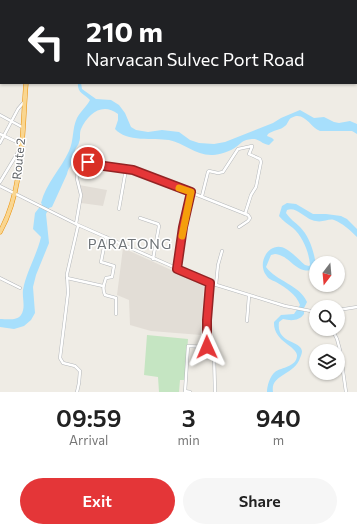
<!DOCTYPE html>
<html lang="en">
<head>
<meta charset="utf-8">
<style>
	:root { --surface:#fff; --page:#f6f6f6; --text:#222; --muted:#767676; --accent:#e43638 }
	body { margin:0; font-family:Commissioner,sans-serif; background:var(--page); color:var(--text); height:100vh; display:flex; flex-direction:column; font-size:15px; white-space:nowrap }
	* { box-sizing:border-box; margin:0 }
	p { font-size:13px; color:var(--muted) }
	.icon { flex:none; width:22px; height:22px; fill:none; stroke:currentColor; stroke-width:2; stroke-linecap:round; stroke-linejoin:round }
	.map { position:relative; height:392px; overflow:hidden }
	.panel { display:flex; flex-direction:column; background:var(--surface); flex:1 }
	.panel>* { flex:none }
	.hud { position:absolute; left:0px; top:0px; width:357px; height:84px; box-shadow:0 1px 3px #0004; background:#202124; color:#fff; overflow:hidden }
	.needle { width:26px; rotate:196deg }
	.fabs { position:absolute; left:309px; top:256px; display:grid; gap:8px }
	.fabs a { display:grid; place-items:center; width:36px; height:36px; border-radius:50%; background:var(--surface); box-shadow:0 1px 3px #0004; font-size:20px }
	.pin { position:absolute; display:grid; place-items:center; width:34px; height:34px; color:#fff; margin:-17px; border:2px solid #fff; border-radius:50%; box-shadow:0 1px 4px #0007 }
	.me { position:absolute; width:44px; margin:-22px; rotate:359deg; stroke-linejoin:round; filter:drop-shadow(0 0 3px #0008) }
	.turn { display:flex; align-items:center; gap:14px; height:84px; padding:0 20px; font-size:18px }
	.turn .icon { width:52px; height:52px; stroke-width:2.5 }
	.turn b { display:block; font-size:28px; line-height:34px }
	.eta { display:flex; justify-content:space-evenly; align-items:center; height:68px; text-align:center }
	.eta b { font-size:24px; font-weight:600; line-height:28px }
	.action { display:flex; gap:8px; margin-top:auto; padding:8px 20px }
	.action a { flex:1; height:46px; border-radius:24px; background:var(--accent); color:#fff; font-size:16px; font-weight:600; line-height:46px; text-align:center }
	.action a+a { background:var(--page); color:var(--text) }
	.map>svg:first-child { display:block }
	.education { fill:#e2ddd6 }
	.green { fill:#c5e5c2 }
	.water { fill:#a7dffc }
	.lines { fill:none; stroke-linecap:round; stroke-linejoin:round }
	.minor-casing { stroke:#b5b8bb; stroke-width:3.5 }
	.highway-casing { stroke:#ec9108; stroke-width:5 }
	.minor { stroke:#fff; stroke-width:2.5 }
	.highway { stroke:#f9d691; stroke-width:4 }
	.route-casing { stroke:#942324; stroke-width:10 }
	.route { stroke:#e43638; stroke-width:7 }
	.slow { stroke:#f59e0b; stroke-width:7 }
	.labels { text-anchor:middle; stroke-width:3; stroke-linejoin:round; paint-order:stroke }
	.street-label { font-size:12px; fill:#5d6165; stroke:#fff }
	.quarter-label { font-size:14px; letter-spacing:1px; fill:#6e7377; stroke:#fff }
</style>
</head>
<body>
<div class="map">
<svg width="357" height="392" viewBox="0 0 357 392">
	<rect width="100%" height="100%" fill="#efece5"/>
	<g class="education">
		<path d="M79,185L107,190L103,206L81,203V189Z"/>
		<path d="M123,248L204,285L201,335L151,331L130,325L129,300L117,295Z"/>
	</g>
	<path class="green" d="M147,335L188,339L185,380H180L179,392H159L158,377L144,375Z"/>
	<g class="water">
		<path d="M78,83H81L82,89L96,99L111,100L119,105L125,113L131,127L136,130L148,132L162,130L179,132L190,140L199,143L214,144L225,142L273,123L281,118L300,110L314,118L324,117L334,122L339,123L350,121L357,124V134L352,131H320C310,127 304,110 291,118C288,120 288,124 285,126C281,130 273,130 268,134L267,136L272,138L274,140L269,145C262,144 258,138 252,139C242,140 243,142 236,147C231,151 219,155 213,155C196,156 184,143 169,140C154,138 126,142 115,129L118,120V114C102,102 88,114 81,129C79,134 81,138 79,142C79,145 76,147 75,150C74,153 74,157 73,160C72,165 68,168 67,174L52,207L49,208L46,214L49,243L36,275L33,287L35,313L31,320L24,326L14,329L0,327V319C6,319 17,321 21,315C26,308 22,298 23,290C26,272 37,255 41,237L33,229L35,213L42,204L41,203C46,183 61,169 69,151C74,141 72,128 77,118C80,112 87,106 90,100C84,94 77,93 78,83Z"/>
		<path d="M287,203L296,204L313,214H326L341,216L347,219L357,229V237C350,230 342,223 334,220C328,218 322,224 312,220C304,217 295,206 287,210L286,213C290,219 295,222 300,227C310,237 315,254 316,268L314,270C294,274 292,256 275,254L271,255L266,267C276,281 300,285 307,302L304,308V314C299,321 291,321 283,319L279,322C276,344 300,340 302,351C302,353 301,356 300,358C295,375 270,374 273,392H267C267,386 270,376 275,372C282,367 296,367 297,356C298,346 273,342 274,322L281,315L294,314L300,305C296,294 286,288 276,282C272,280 268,279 266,275C256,261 271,240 286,249C293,253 299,260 305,265L309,266L310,265C309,252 303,237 293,228C288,224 283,221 279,216L282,206Z"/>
	</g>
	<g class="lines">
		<defs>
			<g id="minor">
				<path d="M0,115L22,127"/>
				<path d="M0,134L21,144"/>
				<path d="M0,143L18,109L24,102"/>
				<path d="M80,159L104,166L127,169L139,172L248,215L250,218L248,221L239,227"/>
				<path d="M0,182L20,149"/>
				<path d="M0,186L76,224L210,283L285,306L316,312"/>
				<path d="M202,196L208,172L209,171L218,173L223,172L238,149L252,146V147L249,154L260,159L261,162L256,187L251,195L245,214"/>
				<path d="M119,209L126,169"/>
				<path d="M140,218L158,224L159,226L153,259"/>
				<path d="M76,224L81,195L77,179L78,169L81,157L86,149"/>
				<path d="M106,237L101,262L114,266L112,277L106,278C104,284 102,289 105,295L116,298V314"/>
				<path d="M177,269L183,227L191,192"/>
				<path d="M0,278L20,288"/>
				<path d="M67,278L103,286"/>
				<path d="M216,285L218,265L222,251"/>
				<path d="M338,310L357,307"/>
				<path d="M247,321L249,296"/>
				<path d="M332,329L337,339L340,350L346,392"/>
				<path d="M207,347L212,349L214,353L215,392"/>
				<path d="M185,391L190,392"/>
				<path d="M77,392L79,383L80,371L75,366L63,363L60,358L68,293L67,274L78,226"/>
				<path d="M185,392L188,346L207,347V320L210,283"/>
			</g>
			<g id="highway">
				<path d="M32,1V0"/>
				<path d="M0,232C24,189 22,131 26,83"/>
			</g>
		</defs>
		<use href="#minor" class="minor-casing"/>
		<use href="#highway" class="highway-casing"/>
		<use href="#minor" class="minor"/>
		<use href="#highway" class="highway"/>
	</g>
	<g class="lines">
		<defs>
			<path id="route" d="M88,162L104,166L133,170L191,192L183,227L177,269L210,283L207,320V347"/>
		</defs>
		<use href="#route" class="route-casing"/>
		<use href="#route" class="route"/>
		<path class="slow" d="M179,188L191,192L182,236"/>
	</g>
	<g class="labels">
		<g class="street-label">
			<text transform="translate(19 159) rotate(-84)" y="4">Route 2</text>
		</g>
		<g class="quarter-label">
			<text x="130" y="249">PARATONG</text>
		</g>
	</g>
</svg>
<div class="fabs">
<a><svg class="needle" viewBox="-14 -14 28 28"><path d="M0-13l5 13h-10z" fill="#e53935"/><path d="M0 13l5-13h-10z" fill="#767676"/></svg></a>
<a><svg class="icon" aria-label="search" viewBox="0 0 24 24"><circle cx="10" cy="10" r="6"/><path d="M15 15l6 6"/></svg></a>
<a><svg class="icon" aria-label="layers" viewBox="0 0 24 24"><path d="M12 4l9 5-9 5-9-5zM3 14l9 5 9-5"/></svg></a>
</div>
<div class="pin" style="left:88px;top:162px;background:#d93025"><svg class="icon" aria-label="arrive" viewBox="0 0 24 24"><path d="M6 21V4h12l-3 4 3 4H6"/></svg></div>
<svg class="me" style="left:207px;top:347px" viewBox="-20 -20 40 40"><path d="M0-17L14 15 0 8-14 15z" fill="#e43638" stroke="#fff" stroke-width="4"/></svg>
<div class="hud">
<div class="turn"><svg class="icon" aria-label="left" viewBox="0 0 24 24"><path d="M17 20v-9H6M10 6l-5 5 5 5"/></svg><div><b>210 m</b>Narvacan Sulvec Port Road</div></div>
</div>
</div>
<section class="panel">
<div class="eta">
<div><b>09:59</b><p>Arrival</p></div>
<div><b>3</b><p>min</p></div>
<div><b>940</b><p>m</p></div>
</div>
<div class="action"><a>Exit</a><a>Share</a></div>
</section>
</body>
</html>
